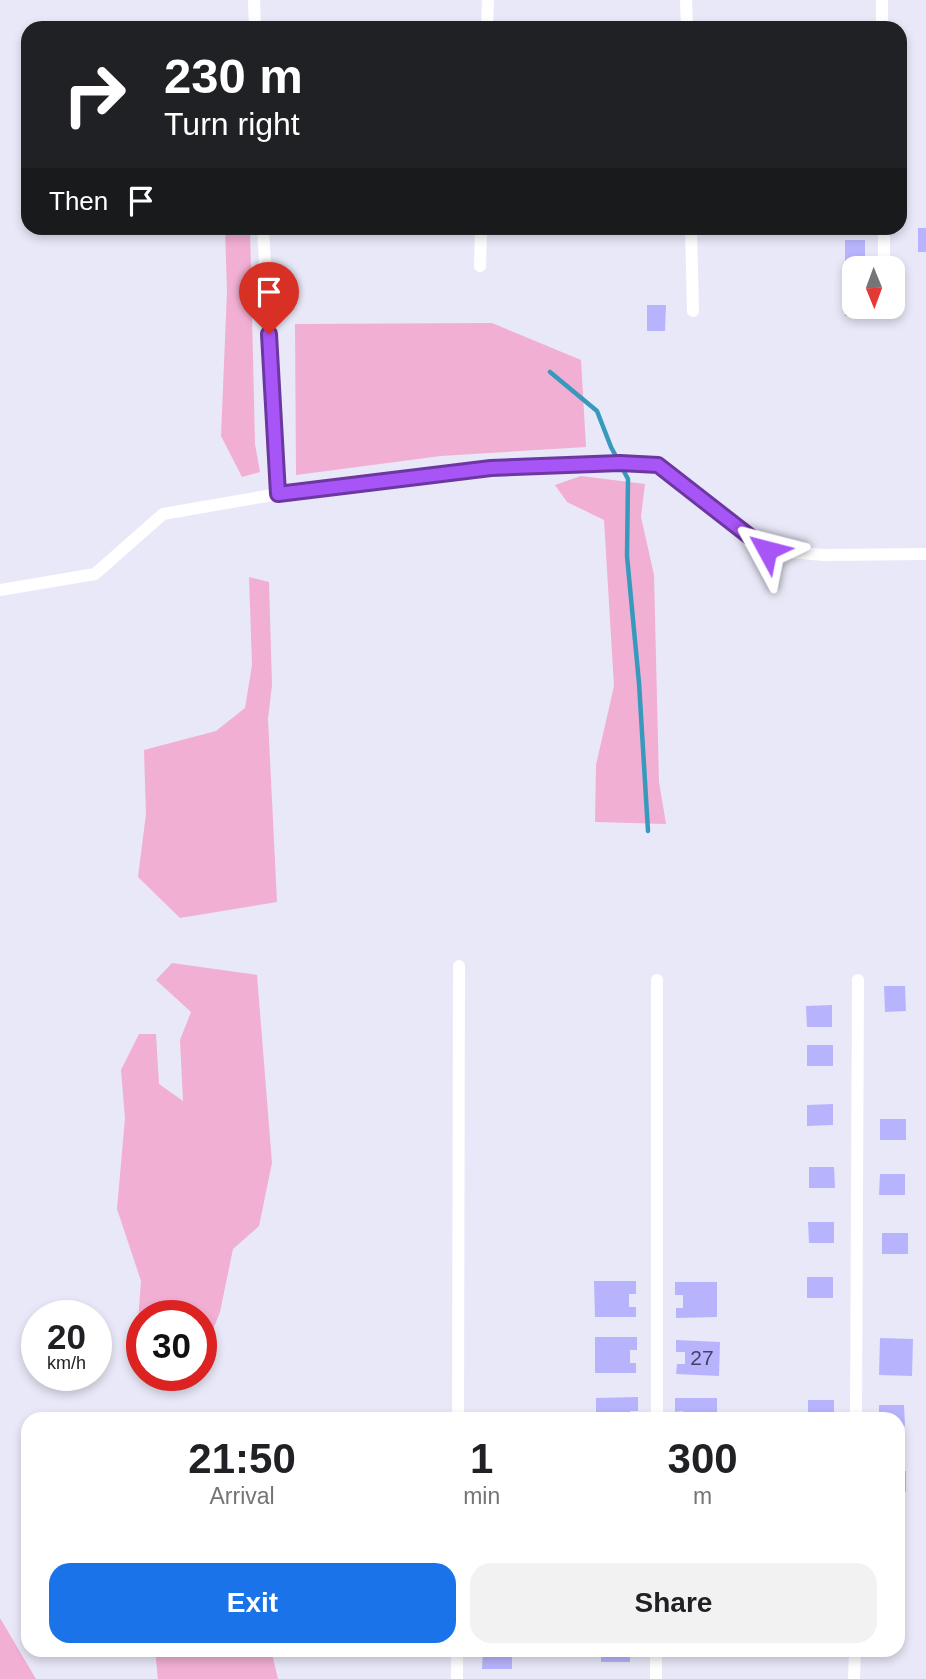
<!DOCTYPE html>
<html lang="en">
<head>
<meta charset="utf-8">
<style>
	:root { --surface:#fff; --page:#f2f2f2; --text:#202124; --muted:#757577; --accent:#1a73e8 }
	body { margin:0; font-family:Arial,sans-serif; background:var(--page); color:var(--text); height:100vh; display:flex; flex-direction:column; font-size:26px; white-space:nowrap }
	* { box-sizing:border-box; margin:0 }
	p { font-size:23px; color:var(--muted) }
	.icon { flex:none; width:38px; height:38px; fill:none; stroke:currentColor; stroke-width:2; stroke-linecap:round; stroke-linejoin:round }
	.map { position:relative; flex:1; overflow:hidden }
	.side { position:absolute; left:21px; top:1412px; width:884px; height:245px; display:flex; flex-direction:column; background:var(--surface); border-radius:21px; box-shadow:0 4px 10px #0003 }
	.side>* { flex:none }
	.hud { position:absolute; left:21px; top:21px; width:886px; height:214px; border-radius:21px; box-shadow:0 4px 10px #0003; background:#202124; color:#fff; overflow:hidden }
	.needle { width:46px; rotate:179deg }
	.controls { position:absolute; left:842px; top:256px; display:grid; gap:14px }
	.controls a { display:grid; place-items:center; width:63px; height:63px; border-radius:14px; background:var(--surface); box-shadow:0 4px 10px #0003; font-size:35px }
	.speed { position:absolute; left:21px; top:1300px; display:flex; gap:14px; font-size:35px; font-weight:700; text-align:center }
	.speed>* { display:grid; place-content:center; width:91px; height:91px; border-radius:50%; background:var(--surface); box-shadow:0 4px 10px #0003; line-height:1 }
	.speed small { font-size:18px; font-weight:400 }
	.speed .limit { border:10px solid #d22; background:#fff; color:#111 }
	.pin { position:absolute; display:grid; place-items:center; width:60px; height:60px; color:#fff; margin:-72px -30px; border-radius:50% 50% 50% 0; rotate:-45deg; box-shadow:0 0 7px #0007 }
	.pin .icon { rotate:45deg }
	.me { position:absolute; width:77px; margin:-38px; rotate:308deg; stroke-linejoin:round; filter:drop-shadow(0 0 5px #0008) }
	.turn { display:flex; align-items:center; gap:24px; height:147px; padding:0 28px; font-size:32px }
	.turn .icon { width:91px; height:91px; stroke-width:2.5 }
	.turn b { display:block; font-size:49px; line-height:60px }
	.then { display:flex; align-items:center; height:66px; padding:0 28px; background:#0003; gap:14px; font-size:26px }
	.eta { display:flex; justify-content:space-evenly; align-items:center; height:119px; text-align:center }
	.eta b { font-size:42px; font-weight:600; line-height:49px }
	.action { display:flex; gap:14px; margin-top:auto; padding:14px 28px }
	.action a { flex:1; height:80px; border-radius:21px; background:var(--accent); color:#fff; font-size:28px; font-weight:600; line-height:80px; text-align:center }
	.action a+a { background:var(--page); color:var(--text) }
	.map>svg:first-child { display:block }
	.green { fill:#f1afd3 }
	.lines { fill:none; stroke-linecap:round; stroke-linejoin:round }
	.stream { stroke:#379abc; stroke-width:4.5 }
	.building { fill:#b7b4fd }
	.minor { stroke:#fff; stroke-width:12 }
	.route-casing { stroke:#6d37a1; stroke-width:18 }
	.route { stroke:#a855f7; stroke-width:12 }
	.labels { text-anchor:middle; stroke-width:7; stroke-linejoin:round; paint-order:stroke }
	.number-label { font-size:21px; fill:#424067 }
</style>
</head>
<body>
<div class="map">
<svg width="926" height="1679" viewBox="0 0 926 1679">
	<rect width="100%" height="100%" fill="#e8e8f8"/>
	<g class="green">
		<path d="M225,228H250L255,444L260,472L242,477L221,436L227,291Z"/>
		<path d="M492,323L581,360L586,447L441,456L296,475L295,324Z"/>
		<path d="M581,476L645,484L641,517L654,575L659,782L666,824L595,822L596,765L614,686L604,520L567,502L555,485Z"/>
		<path d="M249,577L269,582L272,685L268,719L277,902L180,918L138,877L146,814L144,750L216,731L245,708L252,665Z"/>
		<path d="M172,963L257,975L272,1163L259,1226L233,1249L220,1312L201,1359V1316H142V1363H135L141,1281L117,1209L125,1118L121,1070L139,1034H156L159,1084L183,1101L180,1040L191,1012L156,980Z"/>
		<path d="M0,1618L36,1679H0Z"/>
		<path d="M155,1650H271L278,1679H158Z"/>
	</g>
	<g class="lines">
		<path class="stream" d="M550,372L597,411L611,447L628,479L627,556L639,683L648,831"/>
	</g>
	<g class="building">
		<rect x="918" y="228" width="8" height="24"/>
		<rect x="845" y="240" width="20" height="27"/>
		<path d="M846,283L854,284V306H868L867,317L845,316Z"/>
		<path d="M647,305H666L665,331H647Z"/>
		<path d="M884,986H905L906,1011L885,1012Z"/>
		<path d="M832,1005V1027H807L806,1006Z"/>
		<rect x="807" y="1045" width="26" height="21"/>
		<path d="M833,1104V1125L807,1126V1105Z"/>
		<rect x="880" y="1119" width="26" height="21"/>
		<path d="M809,1167H834L835,1188H809Z"/>
		<path d="M880,1174H905V1195H879Z"/>
		<path d="M808,1222H834V1243H809Z"/>
		<rect x="882" y="1233" width="26" height="21"/>
		<rect x="807" y="1277" width="26" height="21"/>
		<path d="M594,1281H636V1294H629V1307H636V1317H595Z"/>
		<path d="M675,1282H717V1317L676,1318V1308H683V1295H675Z"/>
		<path d="M595,1337H637V1350H630V1363H636V1373H595Z"/>
		<path d="M880,1338L913,1339L912,1376L879,1375Z"/>
		<path d="M676,1340L720,1342L719,1376L676,1374L677,1364H685V1352H676Z"/>
		<path d="M638,1397V1411H630V1419H596V1398Z"/>
		<path d="M675,1398H717V1419H683V1411L675,1412Z"/>
		<rect x="808" y="1400" width="26" height="19"/>
		<path d="M879,1405H904L905,1426H898V1419H879Z"/>
		<rect x="898" y="1471" width="8" height="21"/>
		<rect x="898" y="1528" width="7" height="21"/>
		<path d="M483,1650H512V1669H482Z"/>
		<rect x="601" y="1650" width="29" height="12"/>
		<path d="M806,1650H836V1655L806,1654Z"/>
	</g>
	<g class="lines">
		<g class="minor">
			<path d="M254,0L255,28"/>
			<path d="M686,0L687,28"/>
			<path d="M882,0V28"/>
			<path d="M487,28L488,0"/>
			<path d="M263,228L278,494"/>
			<path d="M691,228L693,311"/>
			<path d="M884,228V268"/>
			<path d="M480,266L481,228"/>
			<path d="M0,590L95,574L163,514L278,494L491,468L620,463L658,465L767,550L824,555L926,554"/>
			<path d="M458,1419L459,966"/>
			<path d="M657,1419V980"/>
			<path d="M856,1419L858,980"/>
			<path d="M457,1679V1650"/>
			<path d="M656,1679V1650"/>
			<path d="M854,1679L855,1650"/>
		</g>
	</g>
	<g class="lines">
		<defs>
			<path id="route" d="M269,334L278,494L491,468L620,463L658,465L767,550"/>
		</defs>
		<use href="#route" class="route-casing"/>
		<use href="#route" class="route"/>
	</g>
	<g class="labels">
		<g class="number-label">
			<text x="702" y="1365">27</text>
		</g>
	</g>
</svg>
<div class="controls">
<a><svg class="needle" viewBox="-14 -14 28 28"><path d="M0-13l5 13h-10z" fill="#e53935"/><path d="M0 13l5-13h-10z" fill="#757577"/></svg></a>
</div>
<div class="speed"><div>20<small>km/h</small></div><div class="limit">30</div></div>
<div class="pin" style="left:269px;top:334px;background:#d93025"><svg class="icon" aria-label="arrive" viewBox="0 0 24 24"><path d="M6 21V4h12l-3 4 3 4H6"/></svg></div>
<svg class="me" style="left:767px;top:550px" viewBox="-20 -20 40 40"><path d="M0-17L14 15 0 8-14 15z" fill="#a855f7" stroke="#fff" stroke-width="4"/></svg>
<div class="hud">
<div class="turn"><svg class="icon" aria-label="right" viewBox="0 0 24 24"><path d="M7 20v-9h11M14 6l5 5-5 5"/></svg><div><b>230 m</b>Turn right</div></div>
<div class="then">Then<svg class="icon" aria-label="arrive" viewBox="0 0 24 24"><path d="M6 21V4h12l-3 4 3 4H6"/></svg></div>
</div>
<section class="side">
<div class="eta">
<div><b>21:50</b><p>Arrival</p></div>
<div><b>1</b><p>min</p></div>
<div><b>300</b><p>m</p></div>
</div>
<div class="action"><a>Exit</a><a>Share</a></div>
</section>
</div>
</body>
</html>
